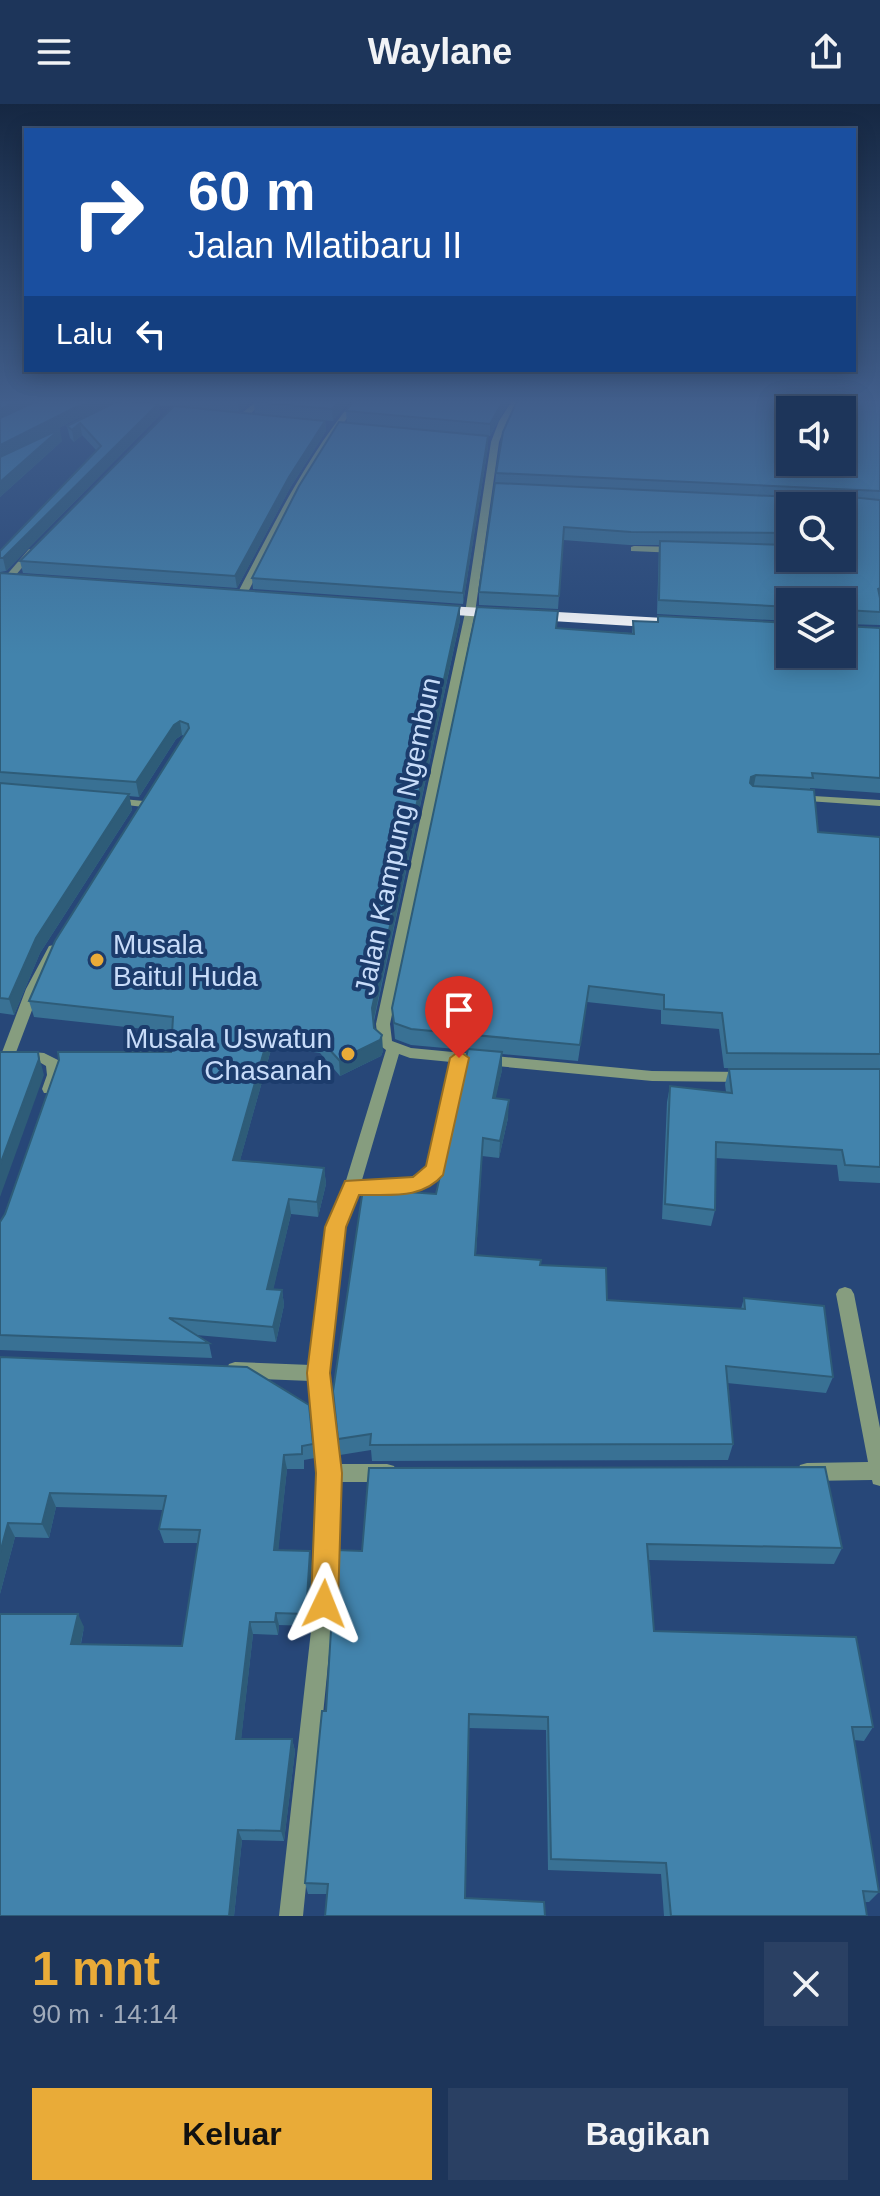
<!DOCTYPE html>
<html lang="id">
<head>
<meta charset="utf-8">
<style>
	:root { --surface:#1d355a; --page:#2a4063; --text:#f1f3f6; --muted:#a0abbb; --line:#3b5070; --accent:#e9ab38 }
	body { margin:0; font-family:Arial,sans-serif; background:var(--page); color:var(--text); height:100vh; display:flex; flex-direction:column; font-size:30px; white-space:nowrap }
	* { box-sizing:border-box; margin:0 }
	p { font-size:26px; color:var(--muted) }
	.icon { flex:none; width:44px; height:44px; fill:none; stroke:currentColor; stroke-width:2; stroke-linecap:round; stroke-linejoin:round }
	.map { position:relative; height:1812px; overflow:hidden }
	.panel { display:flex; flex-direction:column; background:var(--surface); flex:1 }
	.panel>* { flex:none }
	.banner { position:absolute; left:24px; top:24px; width:832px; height:244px; border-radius:0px; box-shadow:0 4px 20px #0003,0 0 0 2px var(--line); background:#1a4fa0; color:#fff; overflow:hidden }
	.fabs { position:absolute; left:776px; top:292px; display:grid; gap:16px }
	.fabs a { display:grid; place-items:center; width:80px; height:80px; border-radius:0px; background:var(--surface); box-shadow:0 4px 20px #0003,0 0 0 2px var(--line); font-size:40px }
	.pin { position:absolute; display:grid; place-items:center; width:68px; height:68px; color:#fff; margin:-82px -34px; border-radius:50% 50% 50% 0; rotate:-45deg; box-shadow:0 0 8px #0007 }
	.pin .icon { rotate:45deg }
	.me { position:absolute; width:88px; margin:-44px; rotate:2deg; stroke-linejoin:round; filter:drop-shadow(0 0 6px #0008) }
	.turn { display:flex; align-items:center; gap:28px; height:168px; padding:0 32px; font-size:36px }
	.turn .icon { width:104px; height:104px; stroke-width:2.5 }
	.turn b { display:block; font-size:56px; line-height:68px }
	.then { display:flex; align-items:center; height:76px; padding:0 32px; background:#0003; gap:16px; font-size:30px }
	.round { display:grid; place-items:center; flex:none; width:84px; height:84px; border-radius:0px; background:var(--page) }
	.headline { display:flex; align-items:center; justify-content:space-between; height:136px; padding:0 32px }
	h1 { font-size:48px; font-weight:600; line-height:60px; color:var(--accent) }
	.action { display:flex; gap:16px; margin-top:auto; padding:16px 32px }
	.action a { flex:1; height:92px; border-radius:0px; background:var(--accent); color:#111; font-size:32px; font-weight:600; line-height:92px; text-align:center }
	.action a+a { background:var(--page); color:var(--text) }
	header { display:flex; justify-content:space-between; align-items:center; height:104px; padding:0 32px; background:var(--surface); font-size:36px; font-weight:600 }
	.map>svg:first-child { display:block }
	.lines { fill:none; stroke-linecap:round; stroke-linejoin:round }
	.minor { fill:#869d7f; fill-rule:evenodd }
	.highway { fill:#fff; fill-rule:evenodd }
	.wall { fill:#397194; fill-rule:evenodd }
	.shaded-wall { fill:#2e5c78 }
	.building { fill:#4283ac; stroke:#2e5c78; stroke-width:2; fill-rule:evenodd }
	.route { fill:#e9ab38; stroke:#976f24; stroke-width:2 }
	.poi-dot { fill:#e9ab38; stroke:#1c3c6c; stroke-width:3 }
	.labels { text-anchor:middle; stroke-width:8; stroke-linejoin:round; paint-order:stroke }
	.street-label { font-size:28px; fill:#c8dcf9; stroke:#1c3c6c }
	.poi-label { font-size:28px; fill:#c8dcf9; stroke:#1c3c6c; text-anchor:start }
</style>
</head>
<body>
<header><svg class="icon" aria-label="menu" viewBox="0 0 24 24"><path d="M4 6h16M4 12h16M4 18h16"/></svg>Waylane<svg class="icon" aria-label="share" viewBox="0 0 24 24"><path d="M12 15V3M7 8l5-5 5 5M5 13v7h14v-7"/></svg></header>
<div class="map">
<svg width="880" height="1812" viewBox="0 0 880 1812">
	<rect width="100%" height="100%" fill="#274778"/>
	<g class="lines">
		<g class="minor">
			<path d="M257,297H264L243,317H237V313Z"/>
			<path d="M353,297H360C311,360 282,421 246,492L238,494L236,492C272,424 304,356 353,297Z"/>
			<path d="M512,297H519L507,317L499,338L475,509L390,920L392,937L411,944L652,967L744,968L749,969L751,973L749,977L744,978L652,977L465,959L442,1069C417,1092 389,1086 358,1089L344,1123L328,1269L338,1360H387L394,1362L397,1369L394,1376L387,1378H338L334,1500L303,1812H279L314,1500L319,1369L311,1277L235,1274L229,1272L226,1266L229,1260L235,1258L311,1261L328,1123L344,1083L386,946L378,940L376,920L465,509L491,338L499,317ZM399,950L410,954L451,958L429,1062C409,1080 386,1075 362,1076Z"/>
			<path d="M634,442L678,443L682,446L678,449L631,447V443Z"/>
			<path d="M29,445L36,447L10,478H4V474Z"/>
			<path d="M797,691L880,696V702L793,696V692Z"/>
			<path d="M112,694L144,697L150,700L144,703L108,699L106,697Z"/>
			<path d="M54,841L61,845L40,885L15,951L13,955H3L1,951L26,885L49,842Z"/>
			<path d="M22,947L44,949L58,956L61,971L54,989H44L42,985L47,971L46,962L41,959L17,956L15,952L17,948Z"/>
			<path d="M845,1183L851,1185L854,1190L880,1324V1382L873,1380L872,1376L807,1377L800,1375L797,1368L800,1361L807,1359L868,1358L836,1190L839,1185Z"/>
		</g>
		<path class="highway" d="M429,501L664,514L672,519L664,524L423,509L421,506Z"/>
	</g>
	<g class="wall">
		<path d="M0,297H252L239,308L325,317L326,327L290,384L237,484L23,469L20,457L174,302L158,301L160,311L6,467L0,468V447L97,347L82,331L74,338L70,334L67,322L92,310L78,314L17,346L62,337L0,393Z"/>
		<path d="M349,297L333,317L255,310L254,298Z"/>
		<path d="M354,297H509L490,332L347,319L346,307Z"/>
		<path d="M880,297V521L843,520L845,522L880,524V689L810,684V685L818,728L880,733V1079L839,1077L837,1061L715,1054V1106L711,1122L662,1115L667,998L670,982L726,988L725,980L729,965H756L724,964L719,925L661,920V906L587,898L578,957L502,950V966L495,994L508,1014L499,1054L482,1052L476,1151L540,1161L607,1196L741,1205L744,1194L833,1273L826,1289L727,1279L733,1340L728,1356L372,1357L371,1346L340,1351L333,1287L436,1090L467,946L411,941L395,935L392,904L556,524L632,529L633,517L842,550L790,498V517L657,510L659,441H629L563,436L558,505L479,501V488L495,379L496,369ZM790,402L842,454H790Z"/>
		<path d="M488,332V343L463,500L253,485L252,474Z"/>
		<path d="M0,469L460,516L374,917V924L383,947L381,952L340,972L320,949L272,942L240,1056L324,1064L326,1080L318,1113L291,1110L273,1185L282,1186L284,1201L276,1238L196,1231L209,1239L212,1254L0,1246V1118L171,948L172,928L34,913L29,897L184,632L182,631L176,635L139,693L129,692L132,706L40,849L14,911L0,909Z"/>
		<path d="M0,1253L311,1316L315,1354L304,1356V1365H287L278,1446L312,1460L308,1522L279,1521L278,1531L253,1530L241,1635H292L295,1647L284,1737L242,1736L234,1812H0L84,1523L81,1540L182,1542L198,1439H164L159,1425L163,1406L56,1403L49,1434L15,1433L0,1490Z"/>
		<path d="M369,1364L842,1444L834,1460L649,1456L654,1527L873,1623L864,1637L854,1636L879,1788L869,1798H864L867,1812H664L661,1770L548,1766L546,1626L468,1624L327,1790H308L305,1779L326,1607L362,1447Z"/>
	</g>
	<g class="shaded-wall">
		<path d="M17,297H45L0,318V305Z"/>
		<path d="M93,297L128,298L78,314L0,355V341L76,303Z"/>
		<path d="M238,297H252L239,308Z"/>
		<path d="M339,297H349L333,317L332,305Z"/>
		<path d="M503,297H509L490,332V320Z"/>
		<path d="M158,300L160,311L6,467L3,454Z"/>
		<path d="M325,317L326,327L290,384L237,484L235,472L289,373Z"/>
		<path d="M80,319L82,331L74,338L72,326Z"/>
		<path d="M60,325L62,337L0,393V378Z"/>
		<path d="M488,332V343L463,500V489Z"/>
		<path d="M460,502V516L373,919L372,904Z"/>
		<path d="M180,617L182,631L176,635L139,693L136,678L174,621Z"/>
		<path d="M756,671L753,686L748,688L751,673Z"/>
		<path d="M129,690L132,706L40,849L14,911L9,895L36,834Z"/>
		<path d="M270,926L272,942L236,1071L233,1056Z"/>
		<path d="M382,931L383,947L381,952L340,972L339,956Z"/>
		<path d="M38,948L44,971L0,1093V1061Z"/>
		<path d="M502,948V966L492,1011L493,994Z"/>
		<path d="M509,996L508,1014L499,1054L500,1037Z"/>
		<path d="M324,1064L326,1080L318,1113L317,1098Z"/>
		<path d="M289,1095L291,1110L270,1200L267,1185Z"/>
		<path d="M282,1186L284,1201L276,1238L273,1223Z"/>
		<path d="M284,1351L287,1365L277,1459L274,1446Z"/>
		<path d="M50,1389L56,1403L49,1434L42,1420Z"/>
		<path d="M8,1419L15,1433L0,1490V1449Z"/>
		<path d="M310,1447L312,1460L308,1522L306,1510Z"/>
		<path d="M276,1509L279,1521L278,1531L275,1518Z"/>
		<path d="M78,1510L84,1523L78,1552L71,1540Z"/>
		<path d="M250,1518L253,1530L240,1646L236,1635Z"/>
		<path d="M292,1635L295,1647L284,1737L281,1727Z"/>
		<path d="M238,1726L242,1736L234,1812H229Z"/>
	</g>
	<g class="building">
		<path d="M0,297H17L0,305Z"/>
		<path d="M37,297H93L76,303L0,341V314Z"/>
		<path d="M123,297L158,300L3,454H0V447L101,342L80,319L72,326L67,322L114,299Z"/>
		<path d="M255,297H339L332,305L254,298Z"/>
		<path d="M354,297H503L490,320L346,307Z"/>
		<path d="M517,297H880V387L496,369L503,328ZM790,306H842V358H790Z"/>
		<path d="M174,302L325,317L289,373L235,472L20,457Z"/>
		<path d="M339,318L488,332L463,489L252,474L299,382Z"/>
		<path d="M60,325L0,378V353Z"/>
		<path d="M495,379L792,393L840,392L880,396V487L878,484L880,494V508L845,506L842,519L845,522L880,524V674L812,669L813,674L756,671L751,673L750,679L753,682L814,686L818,728L880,733V950L727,949L722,909L664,905V891L589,882L580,941L411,925L394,919L392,904L477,503L558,507L556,524L634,530L633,517L658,518V512L790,519V550H842V498H790V503L659,496L660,437L790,441V454H842V402H790V429L631,428L564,423L559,492L479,488Z"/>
		<path d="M0,469L460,502L372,904L374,924L382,931L380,936L339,956L318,933L270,926L233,1056L324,1064L317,1098L289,1095L267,1185L282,1186L273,1223L169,1214L209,1239L0,1231V1118L5,1110L59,956L58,948H171L173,913L29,897L55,837L189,624L188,620L180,617L174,621L136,678L0,668Z"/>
		<path d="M0,679L129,690L36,834L9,895L0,894Z"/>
		<path d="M468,945L502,948L493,994L509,996L500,1037L483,1034L475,1151L541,1156L540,1161L606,1164L607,1196L745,1205L744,1194L824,1202L833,1273L726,1262L733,1340L370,1341L371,1330L338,1335L333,1287L363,1085L436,1090Z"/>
		<path d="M0,948H38L39,955L0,1061Z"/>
		<path d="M729,965H880V1063L845,1061L842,1046L716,1038L715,1106L665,1100L670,982L732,989Z"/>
		<path d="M0,1253L247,1263L309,1301L313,1340L302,1342V1350L284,1351L274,1446L310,1447L306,1510L276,1509L275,1518H250L236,1635H292L281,1727L238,1726L229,1812H0V1510H78L71,1540L182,1542L200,1426L159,1425L166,1392L50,1389L42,1420L8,1419L0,1449Z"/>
		<path d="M825,1363L842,1444L647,1440L654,1527L856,1533L873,1623H852L879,1788L863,1787L867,1812H671L666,1759L551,1755L548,1613L469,1610L465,1794L544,1798L545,1812H325L328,1780L305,1779L322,1607H326L336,1446L362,1447L369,1364Z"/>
	</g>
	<linearGradient id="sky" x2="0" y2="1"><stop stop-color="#152742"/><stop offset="0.54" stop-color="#415e8b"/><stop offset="1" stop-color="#415e8b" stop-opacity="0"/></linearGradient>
	<rect width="880" height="551" fill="url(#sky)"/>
	<path class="route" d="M459,947L469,954L443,1071C421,1096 390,1090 359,1091L346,1123L330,1269L342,1369L338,1500L334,1509L324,1513L315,1509L311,1500L316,1369L307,1269L325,1123L345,1077L413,1073L426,1062L450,954Z"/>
	<g class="poi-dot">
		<circle cx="97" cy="856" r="8"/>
		<circle cx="348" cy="950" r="8"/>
	</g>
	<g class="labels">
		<g class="street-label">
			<text transform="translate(397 732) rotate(-78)" y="10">Jalan Kampung Ngembun</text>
		</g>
		<g class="poi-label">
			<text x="113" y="850">Musala<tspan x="113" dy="32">Baitul Huda</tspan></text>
			<text x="332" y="944" text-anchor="end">Musala Uswatun<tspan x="332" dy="32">Chasanah</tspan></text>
		</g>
	</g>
</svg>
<div class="fabs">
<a><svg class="icon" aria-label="sound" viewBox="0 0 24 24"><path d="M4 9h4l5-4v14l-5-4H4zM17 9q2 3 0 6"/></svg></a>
<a><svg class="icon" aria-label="search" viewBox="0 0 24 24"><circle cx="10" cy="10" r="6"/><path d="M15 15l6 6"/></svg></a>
<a><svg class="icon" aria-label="layers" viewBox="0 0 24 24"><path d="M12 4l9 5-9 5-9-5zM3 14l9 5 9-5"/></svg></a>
</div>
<div class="pin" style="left:459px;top:954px;background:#d93025"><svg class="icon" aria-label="arrive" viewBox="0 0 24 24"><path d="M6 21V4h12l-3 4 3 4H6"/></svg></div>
<svg class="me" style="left:324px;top:1500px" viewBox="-20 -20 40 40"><path d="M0-17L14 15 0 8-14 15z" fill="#e9ab38" stroke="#fff" stroke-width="4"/></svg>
<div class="banner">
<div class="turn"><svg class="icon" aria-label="right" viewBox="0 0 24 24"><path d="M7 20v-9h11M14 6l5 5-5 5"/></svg><div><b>60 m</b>Jalan Mlatibaru II</div></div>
<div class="then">Lalu<svg class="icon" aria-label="left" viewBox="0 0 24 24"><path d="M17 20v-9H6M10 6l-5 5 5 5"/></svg></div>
</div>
</div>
<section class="panel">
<div class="headline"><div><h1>1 mnt</h1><p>90 m · 14:14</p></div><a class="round"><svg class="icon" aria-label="close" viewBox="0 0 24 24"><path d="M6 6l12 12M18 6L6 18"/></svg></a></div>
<div class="action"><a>Keluar</a><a>Bagikan</a></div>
</section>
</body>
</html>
